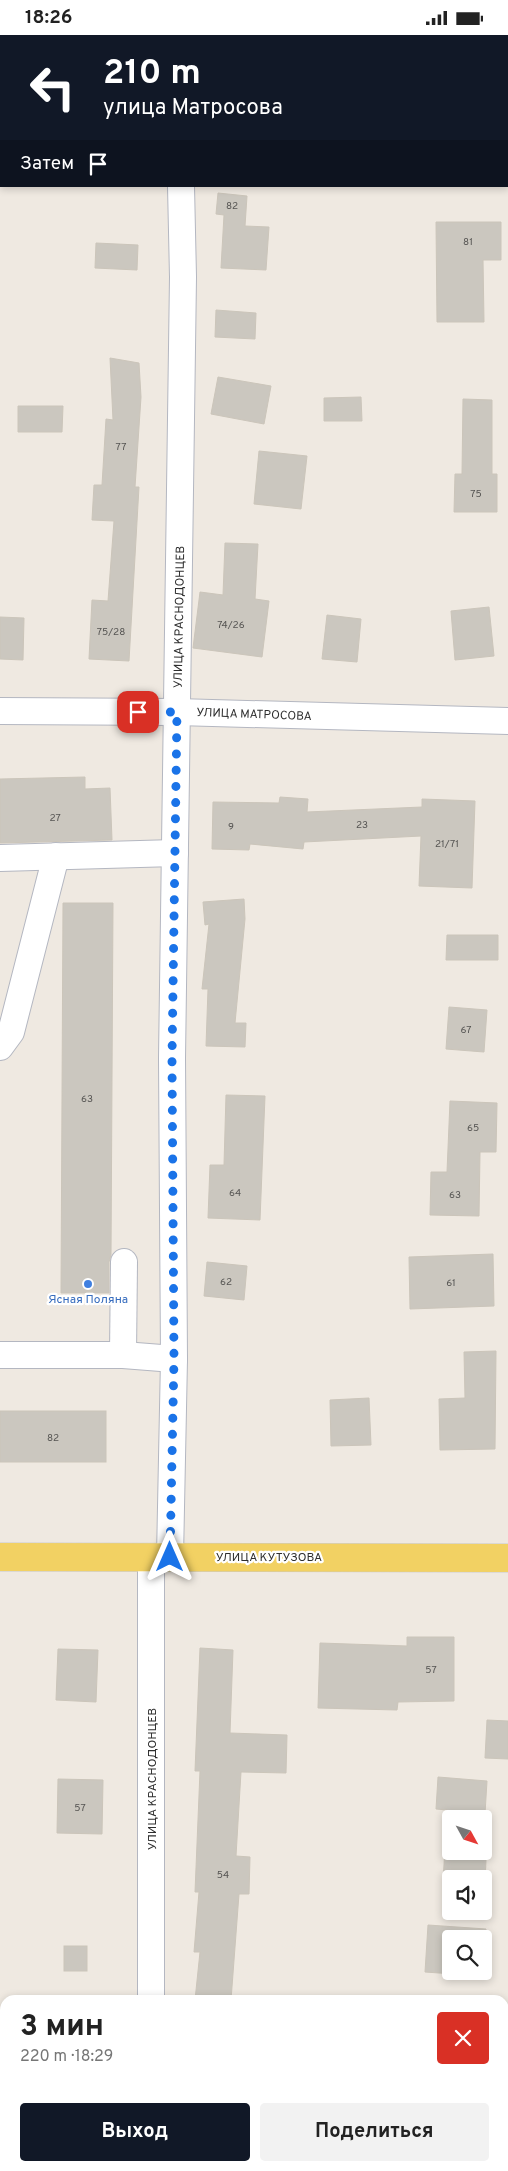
<!DOCTYPE html>
<html lang="ru">
<head>
<meta charset="utf-8">
<style>
	:root { --surface:#fff; --page:#f2f2f2; --text:#222; --muted:#767676; --accent:#111827 }
	body { margin:0; font-family:Overpass,sans-serif; background:var(--page); color:var(--text); height:100vh; display:flex; flex-direction:column; font-size:19px; white-space:nowrap }
	* { box-sizing:border-box; margin:0 }
	p { font-size:16px; color:var(--muted) }
	.icon { flex:none; width:28px; height:28px; fill:none; stroke:currentColor; stroke-width:2; stroke-linecap:round; stroke-linejoin:round }
	.map { position:relative; flex:1; overflow:hidden }
	.panel { position:absolute; left:0px; top:1960px; width:509px; height:176px; display:flex; flex-direction:column; background:var(--surface); border-radius:15px 15px 0 0; box-shadow:0 2px 8px #0003 }
	.panel>* { flex:none }
	.banner { position:absolute; left:0px; top:0px; width:509px; height:152px; box-shadow:0 2px 8px #0003; background:#111827; color:#fff; overflow:hidden }
	.needle { width:32px; rotate:130deg }
	.controls { position:absolute; left:442px; top:1775px; display:grid; gap:10px }
	.controls a { display:grid; place-items:center; width:50px; height:50px; border-radius:5px; background:var(--surface); box-shadow:0 2px 8px #0003; font-size:25px }
	.pin { position:absolute; display:grid; place-items:center; width:42px; height:42px; color:#fff; margin:-21px; border-radius:10px; box-shadow:0 2px 8px #0006 }
	.me { position:absolute; width:55px; margin:-28px; rotate:0deg; stroke-linejoin:round; filter:drop-shadow(0 0 4px #0008) }
	.turn { display:flex; align-items:center; gap:18px; height:105px; padding:0 20px; font-size:22px }
	.turn .icon { width:65px; height:65px; stroke-width:2.5 }
	.turn b { display:block; font-size:35px; line-height:42px }
	.then { display:flex; align-items:center; height:48px; padding:0 20px; background:#0003; gap:10px; font-size:19px }
	.round { display:grid; place-items:center; flex:none; width:52px; height:52px; border-radius:5px; background:var(--page) }
	.head { display:flex; align-items:center; justify-content:space-between; height:85px; padding:0 20px }
	h1 { font-size:30px; font-weight:700; line-height:38px }
	.primary-button { display:flex; gap:10px; margin-top:auto; padding:10px 20px }
	.primary-button a { flex:1; height:58px; border-radius:5px; background:var(--accent); color:#fff; font-size:20px; font-weight:700; line-height:58px; text-align:center }
	.primary-button a+a { background:var(--page); color:var(--text) }
	.status { display:flex; justify-content:space-between; align-items:center; height:35px; padding:0 25px; background:var(--surface); direction:ltr }
	.status svg { height:14px; fill:currentColor }
	.map>svg:first-child { display:block }
	.building { fill:#cbc7bf; stroke:#cbc5ba }
	.lines { fill:none; stroke-linecap:round; stroke-linejoin:round }
	.minor-casing { stroke:#b4b7c1; stroke-width:28 }
	.major-casing { stroke:#c9c9c9; stroke-width:29 }
	.minor { stroke:#fff; stroke-width:26 }
	.major { stroke:#f2d163; stroke-width:28 }
	.route { stroke:#1a73e8; stroke-width:9; stroke-dasharray:0 16.2 }
	.shop-dot { fill:#3f7fe0; stroke:#fff; stroke-width:2 }
	.labels { text-anchor:middle; stroke-width:4.5; stroke-linejoin:round; paint-order:stroke }
	.number-label { font-size:10px; fill:#555452 }
	.street-label { font-size:12px; fill:#2e2e2e; stroke:#fff }
	.shop-label { font-size:12px; fill:#366cbe; stroke:#fff }
</style>
</head>
<body>
<div class="status"><b>18:26</b><svg viewBox="0 0 49 12"><path d="M0 12V9h3v3zM5 12V6h3v6zM10 12V3h3v9zM15 12V0h3v12zM26 1h20v11H26zM47 4h2v5h-2z"/></svg></div>
<div class="map">
<svg width="508" height="2136" viewBox="0 0 508 2136">
	<rect width="100%" height="100%" fill="#efe9e1"/>
	<g class="building">
		<path d="M218,158L247,161L245,191L269,192L266,235L221,233L224,180L216,179Z"/>
		<path d="M436,187H501V225H483L484,287H437Z"/>
		<path d="M96,208L138,210L137,235L95,233Z"/>
		<path d="M216,275L256,278L255,304L215,302Z"/>
		<path d="M110,323L139,328L141,362L135,452H139L129,626L89,624L92,565L108,566L114,486L92,485L94,450H102L106,384L113,385Z"/>
		<path d="M218,342L271,351L264,389L211,379Z"/>
		<path d="M361,362L362,386H324V363Z"/>
		<path d="M463,364L492,365V439H497V477H454L455,439H462Z"/>
		<path d="M18,371H63L62,397H18Z"/>
		<path d="M259,416L307,421L301,474L254,469Z"/>
		<path d="M225,508L258,509L255,564L269,566L262,622L193,613L200,557L223,560Z"/>
		<path d="M489,572L494,621L455,625L451,576Z"/>
		<path d="M327,580L361,584L357,627L322,624Z"/>
		<path d="M0,582L24,583L23,625L0,624Z"/>
		<path d="M85,742V754L110,753L112,805L0,808V744Z"/>
		<path d="M280,762L308,764L307,777L422,772V764L475,766L472,853L419,851L421,801L304,807L303,814L250,809L249,815L212,814L213,767L279,768Z"/>
		<path d="M244,864L245,884L235,988H246L245,1012L206,1011L208,954H202L209,889L205,890L203,867Z"/>
		<path d="M63,868H113L111,1220L109,1227V1258H61Z"/>
		<path d="M447,900H498V925H446Z"/>
		<path d="M449,972L487,975L484,1017L446,1014Z"/>
		<path d="M226,1060L265,1061L260,1185L208,1183L210,1130H224Z"/>
		<path d="M450,1066L497,1068L496,1117H480L479,1181L430,1180L431,1137H447Z"/>
		<path d="M493,1219L494,1271L410,1274L409,1222Z"/>
		<path d="M207,1227L247,1231L244,1265L204,1261Z"/>
		<path d="M496,1316L495,1414L440,1415L439,1364L465,1363L464,1317Z"/>
		<path d="M369,1363L371,1410L331,1411L330,1365Z"/>
		<rect x="0" y="1376" width="106" height="51"/>
		<path d="M407,1602H454V1666L398,1667L397,1675L318,1673L320,1608L407,1611Z"/>
		<path d="M200,1613L233,1615L230,1698L287,1700L286,1738L241,1737L236,1821L250,1822L249,1859H239L231,1965H195L200,1917H194L199,1857H195L200,1736H195Z"/>
		<path d="M58,1614L98,1615L96,1667L56,1665Z"/>
		<path d="M487,1685L508,1686V1724L485,1723Z"/>
		<path d="M438,1742L487,1746L484,1795V1784H451V1816H484V1798H487L485,1850L484,1844H451V1848H443L447,1775L436,1774Z"/>
		<path d="M58,1744L103,1745L102,1799L57,1798Z"/>
		<path d="M428,1890L486,1894L484,1920V1904H451V1936H483L482,1941L425,1937Z"/>
		<rect x="64" y="1911" width="23" height="25"/>
	</g>
	<g class="lines">
		<defs>
			<g id="minor">
				<path d="M177,0V1"/>
				<path d="M0,676L177,677L508,686"/>
				<path d="M0,823L175,818"/>
				<path d="M0,1012L11,997L56,821"/>
				<path d="M0,1320H123L174,1324"/>
				<path d="M123,1320L124,1227"/>
				<path d="M151,1522V1965"/>
				<path d="M170,1522L174,1324L172,1023L183,242L181,151"/>
				<path d="M151,2136V2131"/>
			</g>
			<path id="major" d="M0,1522L508,1523"/>
		</defs>
		<use href="#minor" class="minor-casing"/>
		<use href="#major" class="major-casing"/>
		<use href="#minor" class="minor"/>
		<use href="#major" class="major"/>
	</g>
	<g class="lines">
		<path class="route" d="M138,677H177L172,1023L174,1324L170,1522"/>
	</g>
	<circle class="shop-dot" cx="88" cy="1249" r="5"/>
	<g class="labels">
		<g class="number-label">
			<text x="232" y="174">82</text>
			<text x="468" y="210">81</text>
			<text x="121" y="415">77</text>
			<text x="476" y="462">75</text>
			<text x="231" y="593">74/26</text>
			<text x="111" y="600">75/28</text>
			<text x="55" y="786">27</text>
			<text x="362" y="793">23</text>
			<text x="231" y="795">9</text>
			<text x="447" y="812">21/71</text>
			<text x="466" y="998">67</text>
			<text x="87" y="1067">63</text>
			<text x="473" y="1096">65</text>
			<text x="235" y="1161">64</text>
			<text x="455" y="1163">63</text>
			<text x="226" y="1250">62</text>
			<text x="451" y="1251">61</text>
			<text x="53" y="1406">82</text>
			<text x="431" y="1638">57</text>
			<text x="80" y="1776">57</text>
			<text x="223" y="1843">54</text>
		</g>
		<g class="street-label">
			<text transform="translate(179 582) rotate(-89)" y="4">УЛИЦА КРАСНОДОНЦЕВ</text>
			<text transform="translate(254 679) rotate(2)" y="4">УЛИЦА МАТРОСОВА</text>
			<text x="269" y="1526">УЛИЦА КУТУЗОВА</text>
			<text transform="translate(152 1744) rotate(-90)" y="4">УЛИЦА КРАСНОДОНЦЕВ</text>
		</g>
		<g class="shop-label">
			<text x="88" y="1268">Ясная Поляна</text>
		</g>
	</g>
</svg>
<div class="controls">
<a><svg class="needle" viewBox="-14 -14 28 28"><path d="M0-13l5 13h-10z" fill="#e53935"/><path d="M0 13l5-13h-10z" fill="#767676"/></svg></a>
<a><svg class="icon" aria-label="sound" viewBox="0 0 24 24"><path d="M4 9h4l5-4v14l-5-4H4zM17 9q2 3 0 6"/></svg></a>
<a><svg class="icon" aria-label="search" viewBox="0 0 24 24"><circle cx="10" cy="10" r="6"/><path d="M15 15l6 6"/></svg></a>
</div>
<div class="pin" style="left:138px;top:677px;background:#d93025"><svg class="icon" aria-label="arrive" viewBox="0 0 24 24"><path d="M6 21V4h12l-3 4 3 4H6"/></svg></div>
<svg class="me" style="left:170px;top:1522px" viewBox="-20 -20 40 40"><path d="M0-17L14 15 0 8-14 15z" fill="#1a73e8" stroke="#fff" stroke-width="4"/></svg>
<div class="banner">
<div class="turn"><svg class="icon" aria-label="left" viewBox="0 0 24 24"><path d="M17 20v-9H6M10 6l-5 5 5 5"/></svg><div><b>210 m</b>улица Матросова</div></div>
<div class="then">Затем<svg class="icon" aria-label="arrive" viewBox="0 0 24 24"><path d="M6 21V4h12l-3 4 3 4H6"/></svg></div>
</div>
<section class="panel">
<div class="head"><div><h1>3 мин</h1><p>220 m · 18:29</p></div><a class="round" style="background:#d93025;color:#fff"><svg class="icon" aria-label="close" viewBox="0 0 24 24"><path d="M6 6l12 12M18 6L6 18"/></svg></a></div>
<div class="primary-button"><a>Выход</a><a>Поделиться</a></div>
</section>
</div>
</body>
</html>
